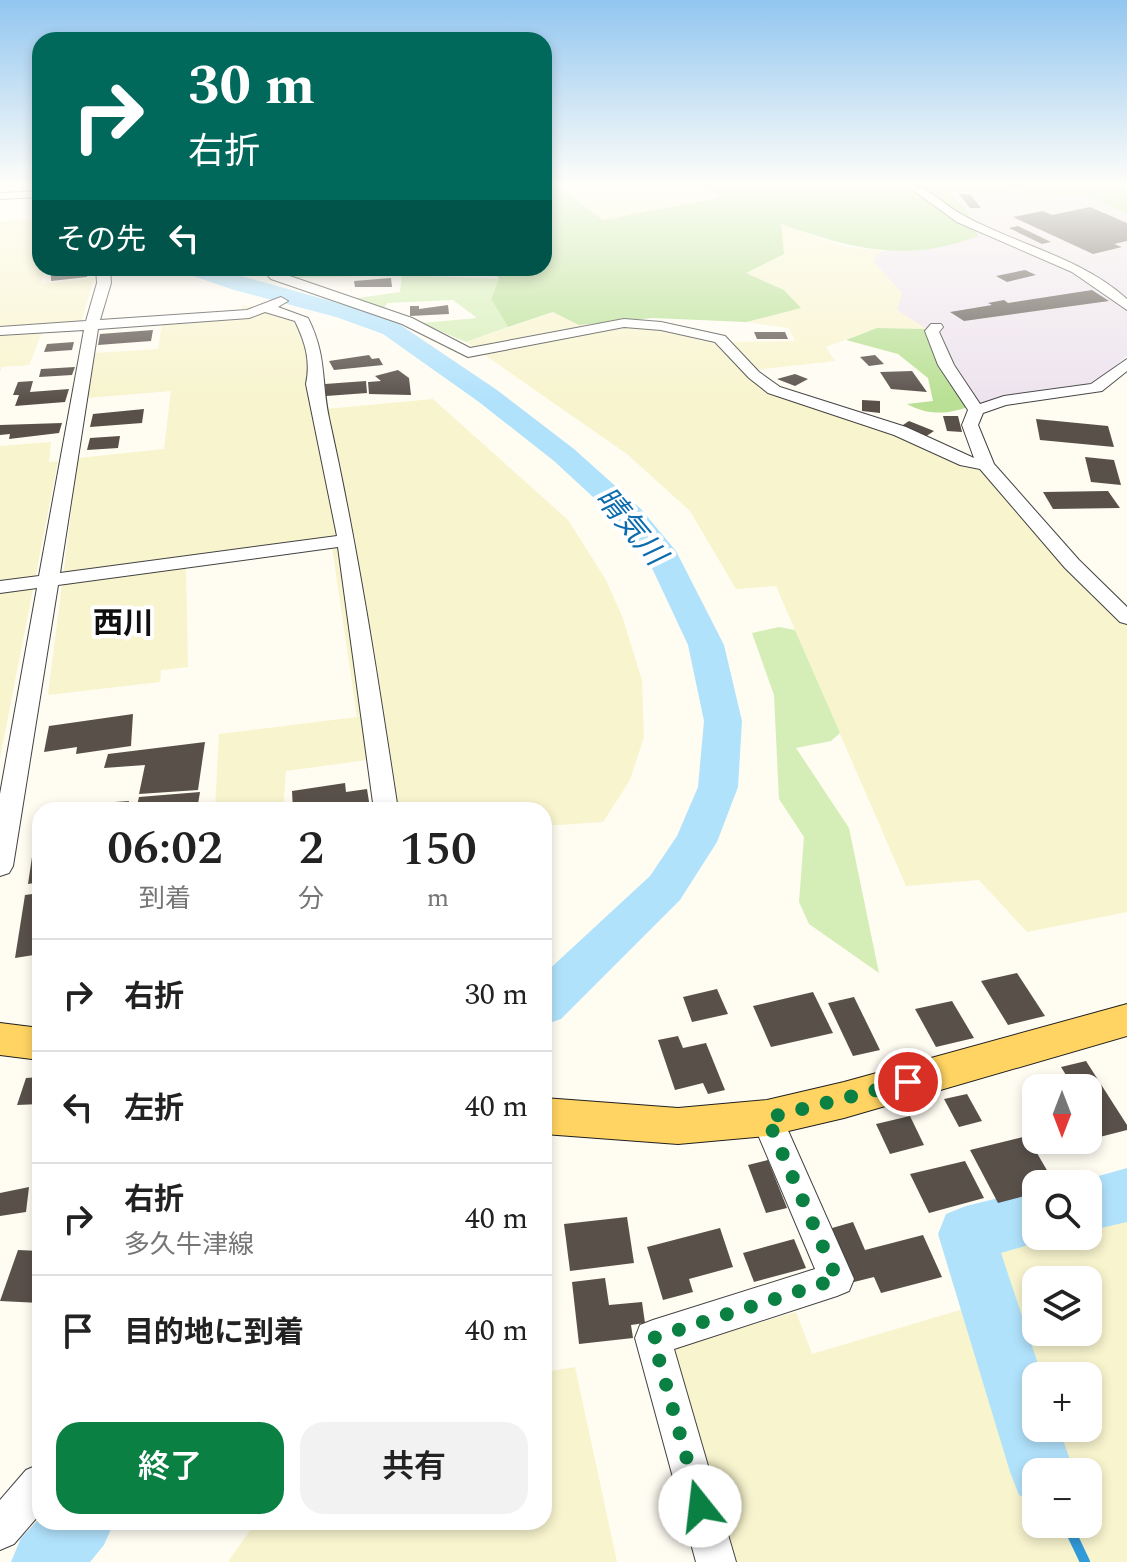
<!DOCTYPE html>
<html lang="ja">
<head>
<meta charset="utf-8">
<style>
	:root { --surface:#fff; --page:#f2f2f2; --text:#222; --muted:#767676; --line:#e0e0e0; --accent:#0b8043 }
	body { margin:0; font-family:Spectral,"Noto Sans JP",serif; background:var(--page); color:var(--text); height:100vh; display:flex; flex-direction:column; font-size:30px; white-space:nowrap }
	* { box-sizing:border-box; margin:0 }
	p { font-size:26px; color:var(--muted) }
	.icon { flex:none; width:44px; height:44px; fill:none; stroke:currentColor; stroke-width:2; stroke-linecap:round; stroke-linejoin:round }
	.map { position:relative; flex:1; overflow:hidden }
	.panel { position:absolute; left:32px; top:802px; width:520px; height:728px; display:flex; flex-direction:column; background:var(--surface); border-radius:24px; box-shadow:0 4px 12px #0003 }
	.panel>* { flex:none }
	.hud { position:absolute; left:32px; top:32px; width:520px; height:244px; border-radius:24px; box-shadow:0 4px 12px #0003; background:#00695c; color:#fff; overflow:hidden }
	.needle { width:52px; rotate:180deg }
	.controls { position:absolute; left:1022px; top:1074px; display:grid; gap:16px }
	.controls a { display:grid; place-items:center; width:80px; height:80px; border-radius:16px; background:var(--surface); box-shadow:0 4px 12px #0003; font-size:40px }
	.pin { position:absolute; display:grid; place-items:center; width:68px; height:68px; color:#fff; margin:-34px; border:4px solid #fff; border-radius:50%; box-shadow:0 2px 8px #0007 }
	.me { position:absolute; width:88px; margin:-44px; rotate:344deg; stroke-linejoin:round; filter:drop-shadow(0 0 6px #0008) }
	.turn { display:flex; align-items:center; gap:28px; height:168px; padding:0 24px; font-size:36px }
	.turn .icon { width:104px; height:104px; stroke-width:2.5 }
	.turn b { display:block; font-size:56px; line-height:68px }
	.then { display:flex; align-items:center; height:76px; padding:0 24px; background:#0003; gap:16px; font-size:30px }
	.eta { display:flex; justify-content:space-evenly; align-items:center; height:136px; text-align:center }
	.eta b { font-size:48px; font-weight:600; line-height:56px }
	.button { display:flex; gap:16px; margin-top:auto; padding:16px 24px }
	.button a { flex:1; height:92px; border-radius:24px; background:var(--accent); color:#fff; font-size:32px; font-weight:600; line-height:92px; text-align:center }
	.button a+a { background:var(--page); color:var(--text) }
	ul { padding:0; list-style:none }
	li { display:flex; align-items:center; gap:24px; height:112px; padding:0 24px; border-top:2px solid var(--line) }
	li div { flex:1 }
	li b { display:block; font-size:30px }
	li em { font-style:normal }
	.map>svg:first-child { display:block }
	.industrial { fill:#ede3ee }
	.farmland { fill:#f8f4ce; fill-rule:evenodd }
	.green { fill:#d5eeb7 }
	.forest { fill:#b9e094 }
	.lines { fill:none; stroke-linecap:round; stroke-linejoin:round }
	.stream { stroke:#319bda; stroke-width:10 }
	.river { fill:#b1e2fc; fill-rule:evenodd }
	.building { fill:#59504a }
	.minor-casing { stroke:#424242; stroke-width:2 }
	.major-casing { stroke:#202020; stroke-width:2 }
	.minor { fill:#fff; fill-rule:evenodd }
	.major { fill:#ffd462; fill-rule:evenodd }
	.route { stroke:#0b8043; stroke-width:14; stroke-dasharray:0 25.2 }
	.labels { text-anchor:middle; stroke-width:8; stroke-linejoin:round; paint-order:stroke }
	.water-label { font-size:30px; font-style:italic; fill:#0b6cae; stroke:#fff }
	.neighbourhood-label { font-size:30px; font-weight:bold; fill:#0f0f0f; stroke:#fff }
</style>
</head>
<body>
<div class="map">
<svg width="1127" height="1562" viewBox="0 0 1127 1562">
	<rect width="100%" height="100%" fill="#fffcf2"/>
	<path class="industrial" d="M940,183H997L1029,191L1089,197L1127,214V355L1104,377L1082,387L977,403L935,349L926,329L897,310L873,261L881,251L954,245L968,212Z"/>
	<g class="farmland">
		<path d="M553,183H703L720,198L603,220Z"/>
		<path d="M40,219V268H45L41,284L94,278L81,323L45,325L29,365L2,367L0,372V221Z"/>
		<path d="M780,224L842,246L881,251L873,261L902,293L897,310L926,329L877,328L826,347L835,361L755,370L728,342L795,341L789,328L746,322L800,308L784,290L745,273Z"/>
		<path d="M242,305L297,320L314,353L315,410L433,399L568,520L606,580L622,616L642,680L644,737L630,780L603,822L544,826V810H396L389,757L286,771L283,810H215L219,734L357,717L332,547L186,568L188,667L161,670L160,682L48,695L78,458L164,449L171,391L87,398L94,353L158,349L163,317L242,311Z"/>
		<path d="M554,312L579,325L622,321L716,344L761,389L799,404L875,425L928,447L963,467L996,473L1074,576L1127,625V912L1027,932L979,880L906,886L776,586L736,589L690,511L627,454L466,342Z"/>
		<path d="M51,442L49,462L58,461L0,758V446Z"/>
		<path d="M1127,1183V1562H725L666,1350L796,1312L812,1354L970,1307L952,1225L1036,1205V1236H1088V1192ZM1036,1280H1088V1332H1036ZM1036,1376H1088V1428H1036ZM1036,1472H1088V1524H1036Z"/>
		<path d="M575,1367L617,1562H228L256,1522H544V1372Z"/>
	</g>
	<g class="green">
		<path d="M278,268H426V276L499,279L491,299L508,327L466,342L421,323L477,318L453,300L387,303L384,309L350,299L400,292L402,275L293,278Z"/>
		<path d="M779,627L795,630L840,733L831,741L796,748L849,828L879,973L809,924L799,902L804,837L779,799L774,695L752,633Z"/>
	</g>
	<g class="forest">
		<path d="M544,183H553L603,220L719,198L703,183H940L968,212L978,236C907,264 849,248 781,224L784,254L746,273L784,290L801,308L746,322L653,318L579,325L553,312L508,327L491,299L499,279L493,268H544Z"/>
		<path d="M997,183H1127V214L1089,197L1029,191Z"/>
		<path d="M877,328L926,329L935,349L959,372L977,403C954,414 930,417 907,404L933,401L928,378L898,354L846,340Z"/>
	</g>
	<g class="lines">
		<path class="stream" d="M1067,1524L1085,1562"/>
		<g class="river">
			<path d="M181,268H213L352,307L399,324L497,390L574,449L641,509L676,551L724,645L742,721L738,787L717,842L680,900L561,1019L544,1025V974L650,876L677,836L698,787L704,721L688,645L645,553L619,521L554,461L479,402L383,334L336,317L234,290L184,273Z"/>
			<path d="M1127,1168V1222L1088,1231V1184H1070Z"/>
			<path d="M1036,1189V1236L1056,1237L1001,1253L1042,1376H1036V1428H1059L1074,1472H1036V1502L1019,1495L1010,1472L938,1234L946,1214L966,1206Z"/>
			<path d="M40,1518V1522H114L104,1545L90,1562H11L21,1538Z"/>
		</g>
	</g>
	<g class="building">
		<path d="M959,194H970L981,208H970Z"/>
		<path d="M1090,207L1127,223V241L1114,244L1122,247L1093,254L1013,217L1043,211L1052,215Z"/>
		<path d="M1018,226L1051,242L1042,244L1009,228Z"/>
		<path d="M88,270L87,277L51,281V273Z"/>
		<path d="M1025,270L1036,275L1007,282L996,276Z"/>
		<path d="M391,278L392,287H355L354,281Z"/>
		<path d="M1092,290L1109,301L964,321L950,312L992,305L988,303L1004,300L1008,303Z"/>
		<path d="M448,305L449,314L410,316V306H419V309Z"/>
		<path d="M153,330L151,341L98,345L100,334Z"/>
		<path d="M754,332H785L788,339H757Z"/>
		<path d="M74,342L72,350L44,352L47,344Z"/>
		<path d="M369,355L372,359L379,358L383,365L334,370L329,361Z"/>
		<path d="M875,355L884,364L869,366L860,357Z"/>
		<path d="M75,367L72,375L39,377L41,369Z"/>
		<path d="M398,370L409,378L411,395L369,394L368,382L381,381L375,376Z"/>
		<path d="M912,371L927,392L891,389L880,372Z"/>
		<path d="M795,374L808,379L795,386L777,379Z"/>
		<path d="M33,381L30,392L69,389L65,402L15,406L19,395H13L18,382Z"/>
		<path d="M366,381L367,393L326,396L325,384Z"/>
		<path d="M862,400L880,401V413L862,411Z"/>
		<path d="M144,409L142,423L90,427L93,414Z"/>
		<path d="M943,416H958L962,432L947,431Z"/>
		<path d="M1036,419L1108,426L1114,447L1040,440Z"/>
		<path d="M909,421L934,431L925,437L900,427Z"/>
		<path d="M62,423L59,433L9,439L10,434L0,435V425Z"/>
		<path d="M120,436L118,448L87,450L90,438Z"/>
		<path d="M1085,457L1114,460L1121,485L1091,482Z"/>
		<path d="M1108,491L1120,508L1053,509L1043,492Z"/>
		<path d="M133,714L131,746L76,754L77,747L44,752L49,726Z"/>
		<path d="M205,742L198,790L139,794L145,765L104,768L108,754Z"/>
		<path d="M345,783L346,792L367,789L370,808L293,810L292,791Z"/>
		<path d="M200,792L197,810H136L139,797Z"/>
		<path d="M129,801L127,810H43L44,807Z"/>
		<path d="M40,856V882L28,884L32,857Z"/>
		<path d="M40,893V954L15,958L25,895Z"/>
		<path d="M1017,973L1045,1016L1008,1025L981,981Z"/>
		<path d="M717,989L728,1014L692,1022L683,997Z"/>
		<path d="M813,992L833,1033L771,1047L753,1006Z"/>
		<path d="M854,997L880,1050L853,1056L828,1003Z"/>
		<path d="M952,1001L974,1038L936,1047L915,1009Z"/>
		<path d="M678,1036L683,1048L706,1043L725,1090L708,1094L703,1083L675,1090L658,1040Z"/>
		<path d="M1086,1061L1127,1125V1130L1088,1140V1088H1074L1061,1067Z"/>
		<path d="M40,1077V1104L17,1105L26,1078Z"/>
		<path d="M967,1094L982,1121L959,1127L944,1099Z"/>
		<path d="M910,1116L924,1145L890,1154L876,1124Z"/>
		<path d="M1027,1136L1055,1184H1036V1193L998,1203L970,1150Z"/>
		<path d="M768,1160L787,1208L766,1213L748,1165Z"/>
		<path d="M965,1161L984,1198L929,1213L910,1174Z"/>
		<path d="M29,1187L26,1212L0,1216V1193Z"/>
		<path d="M627,1217L634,1263L570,1271L564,1224Z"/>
		<path d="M853,1222L865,1250L923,1235L942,1277L881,1293L874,1277L854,1282L832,1228Z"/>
		<path d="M720,1228L733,1267L689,1279L693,1292L663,1300L647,1247Z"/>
		<path d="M794,1239L806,1268L754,1282L743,1253Z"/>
		<path d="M18,1250L40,1251V1303L0,1301Z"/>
		<path d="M605,1278L609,1305L642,1302L645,1323L631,1325L633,1338L579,1344L572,1282Z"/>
	</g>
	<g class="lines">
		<defs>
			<g id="minor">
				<path d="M903,183C924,183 943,204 961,214C1016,245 1079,256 1127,299V310L1072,272L957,222Z"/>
				<path d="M40,191V197L0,199V193Z"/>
				<path d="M96,268H110L111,283L100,320L247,310L281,297L288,301L278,307L308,318C327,356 321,379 329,418C358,548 378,679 398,810H374L338,547L58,585L13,866L9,873L0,876V794L37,588L0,593V581L39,576L84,330L0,335V327L86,321L97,283ZM265,312L295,321C305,342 311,360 306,384L337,536L60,573L98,329L249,318Z"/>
				<path d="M261,268H275L281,273L412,318L470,348L624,319L661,322L725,336L759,372L780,387L906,427L974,458L962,425L968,410L938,365L925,331L931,324H941L943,327L939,332L954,365L980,404L1004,396L1091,384L1127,359V371L1102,391L1006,405L983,413L978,425L994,464L1079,560L1127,607V624L1120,622L1065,568L980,469L960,465L894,435L768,393L749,378L715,342L661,330L624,327L468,357L402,324L271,279Z"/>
				<path d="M767,1103L778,1108L854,1279L849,1291L837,1296L674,1349L736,1562H696L635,1338L640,1325L653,1320L815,1269L751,1118L756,1108Z"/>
				<path d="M40,1464V1514L14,1544L0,1550V1500L26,1470Z"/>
			</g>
			<g id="major">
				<path d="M1127,1004V1036L844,1118L767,1136L678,1144L544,1134V1098L678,1108L767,1100L844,1082Z"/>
				<path d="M0,1023L40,1028V1060L0,1055Z"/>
			</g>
		</defs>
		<use href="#minor" class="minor-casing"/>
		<use href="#major" class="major-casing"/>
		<use href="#minor" class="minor"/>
		<use href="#major" class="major"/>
	</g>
	<linearGradient id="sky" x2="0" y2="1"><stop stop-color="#92c6f0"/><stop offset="0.46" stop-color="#fffef9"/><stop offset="1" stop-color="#fffef9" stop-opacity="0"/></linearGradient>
	<rect width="1127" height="401" fill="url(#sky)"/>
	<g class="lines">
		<path class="route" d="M700,1506L653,1338L837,1279L767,1118L908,1082"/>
	</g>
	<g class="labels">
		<g class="water-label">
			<text transform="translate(631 526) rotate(50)" y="10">晴気川</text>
		</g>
		<g class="neighbourhood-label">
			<text x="123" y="633">西川</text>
		</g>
	</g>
</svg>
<div class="controls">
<a><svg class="needle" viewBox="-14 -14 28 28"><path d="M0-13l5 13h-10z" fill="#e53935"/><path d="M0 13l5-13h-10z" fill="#767676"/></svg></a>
<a><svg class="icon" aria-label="search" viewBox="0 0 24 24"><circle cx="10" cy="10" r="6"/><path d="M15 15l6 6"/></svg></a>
<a><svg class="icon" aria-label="layers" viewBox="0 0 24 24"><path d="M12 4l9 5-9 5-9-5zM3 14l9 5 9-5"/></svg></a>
<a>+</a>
<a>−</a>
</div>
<div class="pin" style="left:908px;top:1082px;background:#d93025"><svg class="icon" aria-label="arrive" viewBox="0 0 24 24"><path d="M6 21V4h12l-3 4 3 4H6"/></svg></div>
<svg class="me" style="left:700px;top:1506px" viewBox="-20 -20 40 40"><circle r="19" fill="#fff"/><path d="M0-13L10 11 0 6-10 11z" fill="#0b8043"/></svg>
<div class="hud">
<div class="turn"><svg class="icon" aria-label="right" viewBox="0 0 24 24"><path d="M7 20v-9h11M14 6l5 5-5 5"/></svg><div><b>30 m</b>右折</div></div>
<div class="then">その先<svg class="icon" aria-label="left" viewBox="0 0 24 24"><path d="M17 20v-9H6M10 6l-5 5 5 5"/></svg></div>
</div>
<section class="panel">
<div class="eta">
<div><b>06:02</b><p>到着</p></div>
<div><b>2</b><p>分</p></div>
<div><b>150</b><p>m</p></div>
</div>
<ul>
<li><svg class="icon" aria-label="right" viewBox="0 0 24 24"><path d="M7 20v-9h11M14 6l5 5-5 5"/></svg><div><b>右折</b></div><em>30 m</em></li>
<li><svg class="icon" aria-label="left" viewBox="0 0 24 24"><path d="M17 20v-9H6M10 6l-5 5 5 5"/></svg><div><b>左折</b></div><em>40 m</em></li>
<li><svg class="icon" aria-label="right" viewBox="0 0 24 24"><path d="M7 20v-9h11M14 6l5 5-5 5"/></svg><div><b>右折</b><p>多久牛津線</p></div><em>40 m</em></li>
<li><svg class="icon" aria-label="arrive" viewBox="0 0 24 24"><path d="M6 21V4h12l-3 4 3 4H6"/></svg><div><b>目的地に到着</b></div><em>40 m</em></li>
</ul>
<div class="button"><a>終了</a><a>共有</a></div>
</section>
</div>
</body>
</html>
